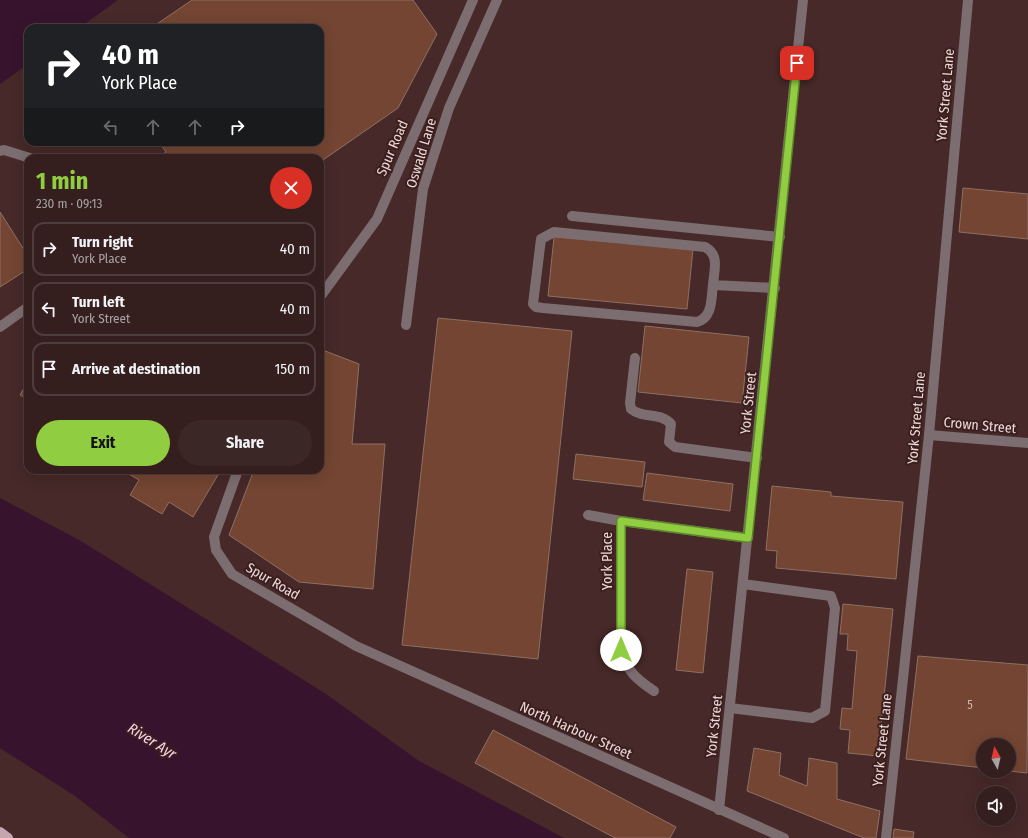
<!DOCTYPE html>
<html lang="en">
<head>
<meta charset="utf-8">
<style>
	:root { --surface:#341f1e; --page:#3c2727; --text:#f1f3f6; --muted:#a9a2a4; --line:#4e3d3c; --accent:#90cd40 }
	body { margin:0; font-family:"Fira Sans Condensed",sans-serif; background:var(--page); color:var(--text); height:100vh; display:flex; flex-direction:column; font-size:15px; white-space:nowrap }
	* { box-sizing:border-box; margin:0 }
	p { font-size:13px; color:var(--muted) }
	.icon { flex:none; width:22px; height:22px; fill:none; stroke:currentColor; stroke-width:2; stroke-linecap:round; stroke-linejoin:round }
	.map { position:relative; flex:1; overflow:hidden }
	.panel { position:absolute; left:24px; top:154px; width:300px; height:320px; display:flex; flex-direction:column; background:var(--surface); border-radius:12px; box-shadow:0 4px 16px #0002,0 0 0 1px var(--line) }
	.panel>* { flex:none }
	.banner { position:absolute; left:24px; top:24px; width:300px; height:122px; border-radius:12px; box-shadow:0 4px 16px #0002,0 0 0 1px var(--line); background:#202124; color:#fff; overflow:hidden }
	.needle { width:26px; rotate:352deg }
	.controls { position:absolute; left:976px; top:738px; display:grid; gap:8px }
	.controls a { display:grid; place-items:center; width:40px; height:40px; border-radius:50%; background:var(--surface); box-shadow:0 4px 16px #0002,0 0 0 1px var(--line); font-size:20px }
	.pin { position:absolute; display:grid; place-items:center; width:34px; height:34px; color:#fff; margin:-17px; border-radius:8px; box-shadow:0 2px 6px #0006 }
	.me { position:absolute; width:44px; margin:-22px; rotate:0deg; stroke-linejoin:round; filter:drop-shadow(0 0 3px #0008) }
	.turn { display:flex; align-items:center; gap:14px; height:84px; padding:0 12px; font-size:18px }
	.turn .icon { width:52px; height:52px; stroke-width:2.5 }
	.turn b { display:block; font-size:28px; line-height:34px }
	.lanes { display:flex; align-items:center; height:38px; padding:0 12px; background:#0003; justify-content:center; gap:20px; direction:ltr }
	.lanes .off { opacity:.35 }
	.round { display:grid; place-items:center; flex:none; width:42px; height:42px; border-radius:21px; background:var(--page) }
	.headline { display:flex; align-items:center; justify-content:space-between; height:68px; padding:0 12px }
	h1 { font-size:24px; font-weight:700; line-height:30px; color:var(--accent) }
	.action { display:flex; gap:8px; margin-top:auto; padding:8px 12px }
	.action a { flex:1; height:46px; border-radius:24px; background:var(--accent); color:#111; font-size:16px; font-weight:700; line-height:46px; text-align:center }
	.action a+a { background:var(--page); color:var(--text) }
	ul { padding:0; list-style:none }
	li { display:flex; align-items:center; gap:12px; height:54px; margin:0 8px 6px; padding:0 4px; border:2px solid var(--line); border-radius:12px }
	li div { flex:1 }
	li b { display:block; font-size:15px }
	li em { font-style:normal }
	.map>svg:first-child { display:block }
	.water { fill:#38132e }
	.building { fill:#734532; stroke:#8f7063 }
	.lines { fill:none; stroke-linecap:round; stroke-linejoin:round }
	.minor { stroke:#7c6d71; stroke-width:10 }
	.major { stroke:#c5a6ae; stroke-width:10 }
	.route-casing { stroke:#5e852a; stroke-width:10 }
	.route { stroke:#90cd40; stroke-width:7 }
	.labels { text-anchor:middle; stroke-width:4; stroke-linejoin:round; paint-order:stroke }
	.number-label { font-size:12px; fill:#ceb4ae }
	.street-label { font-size:14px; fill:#edd9d8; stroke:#3b1f1e }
	.water-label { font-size:15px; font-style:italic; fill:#f8ceea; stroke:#3b1f1e }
</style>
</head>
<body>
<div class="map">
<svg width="1028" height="838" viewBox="0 0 1028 838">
	<rect width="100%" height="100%" fill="#462928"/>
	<g class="water">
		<path d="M0,0H118L79,28H28V64L0,84Z"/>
		<path d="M0,498L81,541L326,694L419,761L564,838H129L75,796L0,748Z"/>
	</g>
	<g class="building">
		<path d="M192,0H413L437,34L398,108L320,162V158H157L166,152L159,142H320V28H151Z"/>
		<path d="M963,188L1028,194V239L959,232Z"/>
		<path d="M0,212L28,256V269L0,287Z"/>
		<path d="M554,237L693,249L687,309L548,296Z"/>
		<path d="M438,318L572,331L538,659L402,645Z"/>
		<path d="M645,326L749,337L742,403L638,392Z"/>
		<path d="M320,349L359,364L352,444H385L373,589L299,582L229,535L254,470H320Z"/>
		<path d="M28,381V399L20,395Z"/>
		<path d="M576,454L645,462L642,487L573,479Z"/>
		<path d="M122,470H221L193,517L169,502L162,514L130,495L139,480Z"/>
		<path d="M647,473L733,484L730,511L643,500Z"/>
		<path d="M772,486L831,492V496L903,502L896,579L776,568L777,551L766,550Z"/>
		<path d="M687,569L713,572L703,673L676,670Z"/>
		<path d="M843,604L893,609L878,756L848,753L850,730L840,729L842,708L852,709L857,651L847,650L848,634H840Z"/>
		<path d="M918,656L1028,665L1027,773L1009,771V745H983V768L906,759Z"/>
		<path d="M493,730L676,827L670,838H615L475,763Z"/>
		<path d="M754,748L781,753L779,775L807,786L809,758L837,763V799L880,811L876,838H864L747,791Z"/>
		<path d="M894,829L914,832L913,838H893Z"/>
	</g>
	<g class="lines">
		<g class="minor">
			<path d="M0,151L4,150L30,158"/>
			<path d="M572,216L780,237"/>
			<path d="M713,285C711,299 713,317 697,322L543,308L536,307L533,304L541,239L554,232L705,247C720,255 714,270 713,285L775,288"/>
			<path d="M320,297L377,219L473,0"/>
			<path d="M406,325L423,189L449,108L497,0"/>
			<path d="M0,327L28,307"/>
			<path d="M635,358L630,403L631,409C643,419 661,412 671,424L669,442L675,447L757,458"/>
			<path d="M929,435L1028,443"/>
			<path d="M238,470L214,537L216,550L232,574L356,646L784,838"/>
			<path d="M588,515L621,521"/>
			<path d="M654,691C636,679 627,671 621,650V521L748,538"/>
			<path d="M730,708L812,718L825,711L835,608L831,596L743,584"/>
			<path d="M719,810L803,0"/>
			<path d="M886,838L929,435L968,0"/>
		</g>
		<path class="major" d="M0,832L8,838"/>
	</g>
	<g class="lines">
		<defs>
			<path id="route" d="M621,650V521L748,538L797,63"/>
		</defs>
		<use href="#route" class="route-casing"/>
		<use href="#route" class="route"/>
	</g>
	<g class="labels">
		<g class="number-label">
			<text x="970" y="709">5</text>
		</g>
		<g class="street-label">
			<text transform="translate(945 95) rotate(-85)" y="5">York Street Lane</text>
			<text transform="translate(392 148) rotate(-67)" y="5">Spur Road</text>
			<text transform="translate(421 153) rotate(-73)" y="5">Oswald Lane</text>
			<text transform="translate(748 403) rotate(-84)" y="5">York Street</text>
			<text transform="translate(916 418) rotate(-85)" y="5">York Street Lane</text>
			<text transform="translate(980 425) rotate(5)" y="5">Crown Street</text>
			<text transform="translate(607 561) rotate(-90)" y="5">York Place</text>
			<text transform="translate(273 581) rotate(30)" y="5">Spur Road</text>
			<text transform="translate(714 726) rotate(-84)" y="5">York Street</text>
			<text transform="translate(576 730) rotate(24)" y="5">North Harbour Street</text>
			<text transform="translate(882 740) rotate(-84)" y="5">York Street Lane</text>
		</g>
		<g class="water-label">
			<text transform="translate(152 741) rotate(32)" y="5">River Ayr</text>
		</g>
	</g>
</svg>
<div class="controls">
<a><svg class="needle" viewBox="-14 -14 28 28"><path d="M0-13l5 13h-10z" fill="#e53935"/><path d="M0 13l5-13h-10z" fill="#a9a2a4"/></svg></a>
<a><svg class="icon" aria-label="sound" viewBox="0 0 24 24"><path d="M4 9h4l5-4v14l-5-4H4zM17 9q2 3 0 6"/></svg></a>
</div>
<div class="pin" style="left:797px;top:63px;background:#d93025"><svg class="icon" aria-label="arrive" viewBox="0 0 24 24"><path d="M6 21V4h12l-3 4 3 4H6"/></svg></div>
<svg class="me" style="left:621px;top:650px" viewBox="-20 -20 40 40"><circle r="19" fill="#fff"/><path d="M0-13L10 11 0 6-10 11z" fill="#90cd40"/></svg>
<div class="banner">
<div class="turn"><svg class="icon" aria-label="right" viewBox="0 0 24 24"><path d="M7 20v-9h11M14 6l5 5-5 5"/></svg><div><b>40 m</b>York Place</div></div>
<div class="lanes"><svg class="icon off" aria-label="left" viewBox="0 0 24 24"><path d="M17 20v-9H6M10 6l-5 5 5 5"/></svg><svg class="icon off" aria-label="ahead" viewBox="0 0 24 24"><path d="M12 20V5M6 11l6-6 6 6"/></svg><svg class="icon off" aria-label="ahead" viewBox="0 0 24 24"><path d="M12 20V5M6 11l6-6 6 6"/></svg><svg class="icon" aria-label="right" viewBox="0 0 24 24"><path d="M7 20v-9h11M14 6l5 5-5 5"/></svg></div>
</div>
<section class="panel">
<div class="headline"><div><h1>1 min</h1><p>230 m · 09:13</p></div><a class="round" style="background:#d93025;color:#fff"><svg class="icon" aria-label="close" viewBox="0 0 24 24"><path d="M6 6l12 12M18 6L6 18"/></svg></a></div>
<ul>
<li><svg class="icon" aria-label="right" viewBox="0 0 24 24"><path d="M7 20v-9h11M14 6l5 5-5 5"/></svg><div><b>Turn right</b><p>York Place</p></div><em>40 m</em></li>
<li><svg class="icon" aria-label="left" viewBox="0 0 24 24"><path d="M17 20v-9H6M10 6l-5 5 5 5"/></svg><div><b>Turn left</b><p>York Street</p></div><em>40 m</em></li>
<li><svg class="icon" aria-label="arrive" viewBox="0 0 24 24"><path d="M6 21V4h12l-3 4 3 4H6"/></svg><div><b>Arrive at destination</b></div><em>150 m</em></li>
</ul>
<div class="action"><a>Exit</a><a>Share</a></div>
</section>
</div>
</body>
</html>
